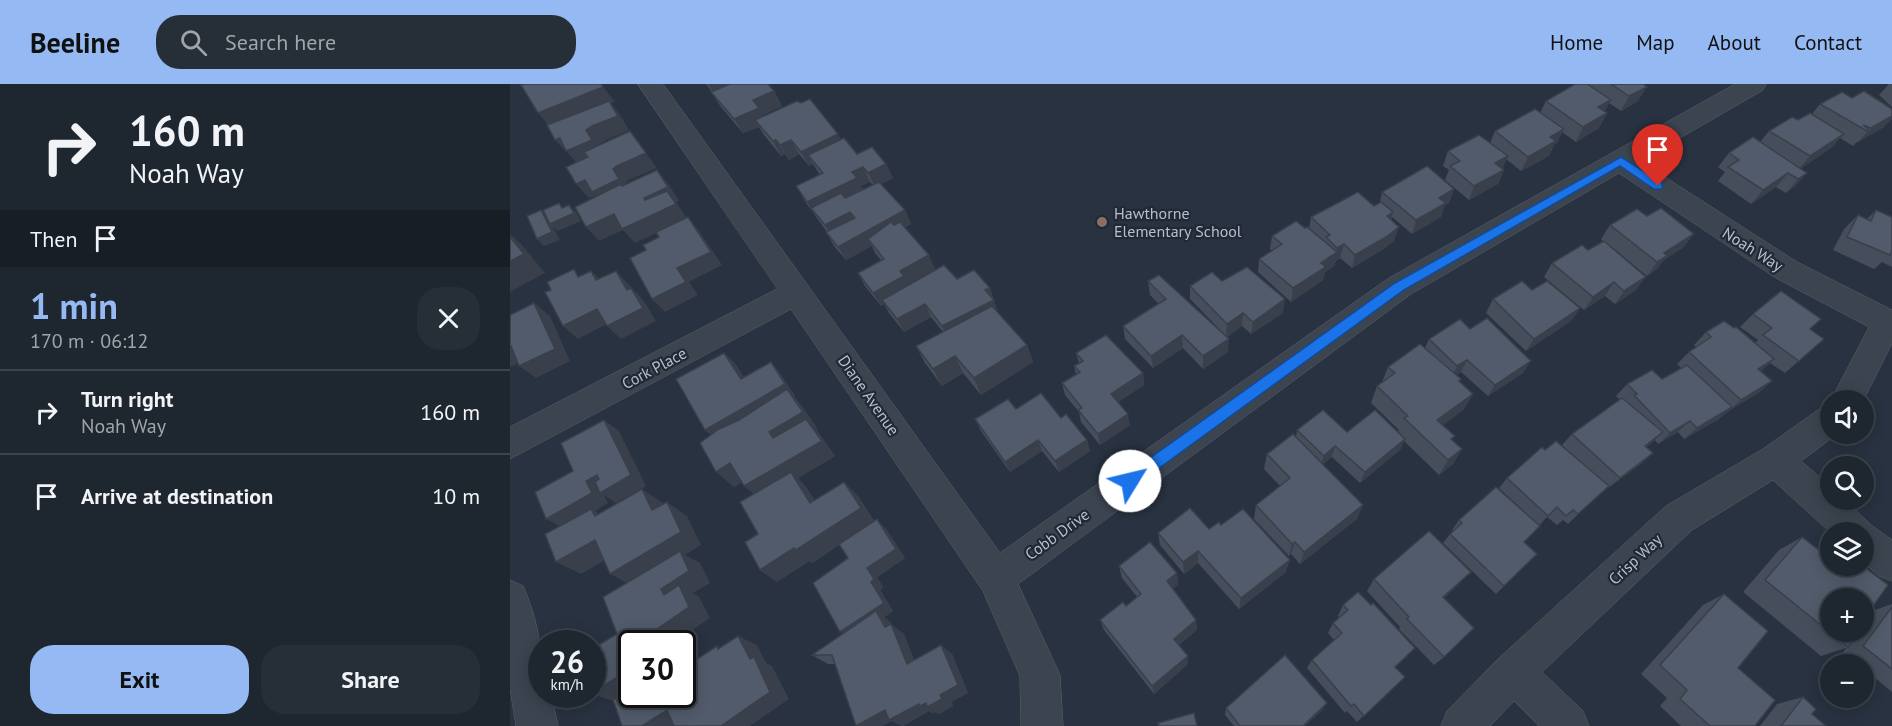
<!DOCTYPE html>
<html lang="en">
<head>
<meta charset="utf-8">
<style>
	:root { --surface:#1e2630; --page:#262e38; --text:#f1f3f6; --muted:#a1a5ab; --line:#3c434c; --accent:#95baf3 }
	body { margin:0; font-family:"PT Sans",sans-serif; background:var(--page); color:var(--text); height:100vh; display:flex; flex-direction:column; font-size:22px; white-space:nowrap }
	* { box-sizing:border-box; margin:0 }
	p { font-size:20px; color:var(--muted) }
	.icon { flex:none; width:33px; height:33px; fill:none; stroke:currentColor; stroke-width:2; stroke-linecap:round; stroke-linejoin:round }
	.map { position:relative; flex:1; overflow:hidden }
	.side { display:flex; flex-direction:column; background:var(--surface); width:510px }
	.side>* { flex:none }
	.hud { background:#1e2630; color:var(--text); overflow:hidden }
	.buttons { position:absolute; left:1310px; top:306px; display:grid; gap:12px }
	.buttons a { display:grid; place-items:center; width:54px; height:54px; border-radius:50%; background:var(--surface); box-shadow:0 3px 15px #0003,0 0 0 2px var(--line); font-size:30px }
	.speed { position:absolute; left:18px; top:546px; display:flex; gap:12px; font-size:30px; font-weight:700; text-align:center }
	.speed>* { display:grid; place-content:center; width:78px; height:78px; border-radius:50%; background:var(--surface); box-shadow:0 3px 15px #0003,0 0 0 2px var(--line); line-height:1 }
	.speed small { font-size:15px; font-weight:400 }
	.speed .limit { border:3px solid #111; border-radius:9px; background:#fff; color:#111 }
	.pin { position:absolute; display:grid; place-items:center; width:51px; height:51px; color:#fff; margin:-62px -26px; border-radius:50% 50% 50% 0; rotate:-45deg; box-shadow:0 0 6px #0007 }
	.pin .icon { rotate:45deg }
	.me { position:absolute; width:66px; margin:-33px; rotate:54deg; stroke-linejoin:round; filter:drop-shadow(0 0 4px #0008) }
	.turn { display:flex; align-items:center; gap:21px; height:126px; padding:0 30px; font-size:27px }
	.turn .icon { width:78px; height:78px; stroke-width:2.5 }
	.turn b { display:block; font-size:42px; line-height:51px }
	.then { display:flex; align-items:center; height:57px; padding:0 30px; background:#0003; gap:12px; font-size:22px }
	.round { display:grid; place-items:center; flex:none; width:63px; height:63px; border-radius:24px; background:var(--page) }
	.summary { display:flex; align-items:center; justify-content:space-between; height:102px; padding:0 30px }
	h1 { font-size:36px; font-weight:700; line-height:45px; color:var(--accent) }
	.action { display:flex; gap:12px; margin-top:auto; padding:12px 30px }
	.action a { flex:1; height:69px; border-radius:24px; background:var(--accent); color:#111; font-size:24px; font-weight:700; line-height:69px; text-align:center }
	.action a+a { background:var(--page); color:var(--text) }
	ul { padding:0; list-style:none }
	li { display:flex; align-items:center; gap:18px; height:84px; padding:0 30px; border-top:2px solid var(--line) }
	li div { flex:1 }
	li b { display:block; font-size:22px }
	li em { font-style:normal }
	header { display:flex; align-items:center; gap:36px; box-sizing:border-box; height:84px; padding:0 30px; background:var(--accent); color:#111 }
	header strong { font-size:28px }
	nav { display:flex; gap:33px; margin-inline-start:auto; font-size:21px }
	.search { width:420px; height:54px; background:var(--page); display:flex; align-items:center; gap:15px; box-sizing:border-box; padding:0 21px; border-radius:24px; color:var(--muted); font-size:22px }
	main { display:flex; flex:1; min-height:0 }
	.map>svg:first-child { display:block }
	.lines { fill:none; stroke-linecap:round; stroke-linejoin:round }
	.minor-casing { stroke:#59626d; stroke-width:1 }
	.minor { fill:#3c4450; fill-rule:evenodd }
	.wall { fill:#464e5c; fill-rule:evenodd }
	.shaded-wall { fill:#39404b }
	.building { fill:#515b6b; stroke:#39404b; stroke-width:1.5 }
	.route { fill:#1a73e8; stroke:#114b97; stroke-width:1.5 }
	.education-dot { fill:#8d6e63; stroke:#202935; stroke-width:2 }
	.labels { text-anchor:middle; stroke-width:4.5; stroke-linejoin:round; paint-order:stroke }
	.poi-label { font-size:16px; fill:#b8bfca; stroke:#202935; text-anchor:start }
	.street-label { font-size:16px; fill:#b8bfca; stroke:#202935 }
</style>
</head>
<body>
<header>
<strong>Beeline</strong>
<div class="search"><svg class="icon" aria-label="search" viewBox="0 0 24 24"><circle cx="10" cy="10" r="6"/><path d="M15 15l6 6"/></svg>Search here</div>
<nav><a>Home</a><a>Map</a><a>About</a><a>Contact</a></nav>
</header>
<main>
<section class="side">
<div class="hud">
<div class="turn"><svg class="icon" aria-label="right" viewBox="0 0 24 24"><path d="M7 20v-9h11M14 6l5 5-5 5"/></svg><div><b>160 m</b>Noah Way</div></div>
<div class="then">Then<svg class="icon" aria-label="arrive" viewBox="0 0 24 24"><path d="M6 21V4h12l-3 4 3 4H6"/></svg></div>
</div>
<div class="summary"><div><h1>1 min</h1><p>170 m · 06:12</p></div><a class="round"><svg class="icon" aria-label="close" viewBox="0 0 24 24"><path d="M6 6l12 12M18 6L6 18"/></svg></a></div>
<ul>
<li><svg class="icon" aria-label="right" viewBox="0 0 24 24"><path d="M7 20v-9h11M14 6l5 5-5 5"/></svg><div><b>Turn right</b><p>Noah Way</p></div><em>160 m</em></li>
<li><svg class="icon" aria-label="arrive" viewBox="0 0 24 24"><path d="M6 21V4h12l-3 4 3 4H6"/></svg><div><b>Arrive at destination</b></div><em>10 m</em></li>
</ul>
<div class="action"><a>Exit</a><a>Share</a></div>
</section>
<div class="map">
<svg width="1382" height="642" viewBox="0 0 1382 642">
	<rect width="100%" height="100%" fill="#283240"/>
	<g class="lines">
		<defs>
			<g id="minor">
				<path d="M128,0H153L490,469L879,194L1225,0H1256L1253,6L1130,77L1287,178L1382,226V259L1353,317L1321,316L1359,243L1266,194L1109,89L901,210L508,500L550,591L553,642H511L510,592L473,507L281,225L0,375V343L267,205Z"/>
				<path d="M1320,322V350H1327L1291,377L1320,402V416H1335L1361,441L1382,456V497L1369,492L1353,478V448H1320L1263,396L1182,446L1032,588L1073,627L1079,642H1029L1004,617L980,642H931L937,627L989,574L1156,422L1253,365L1308,326Z"/>
				<path d="M0,496L13,502C30,541 32,568 32,610H41L48,642H6L0,604Z"/>
			</g>
		</defs>
		<use href="#minor" class="minor-casing"/>
		<use href="#minor" class="minor"/>
	</g>
	<g class="wall">
		<path d="M196,0H258L264,7L272,22L252,31L253,32L328,50L331,56L347,70L376,80L383,94L371,100L395,126L401,140L395,143L425,185L398,200V201L447,195L480,204L488,229L517,261L523,278L471,311L453,289L432,302L415,279L406,262L433,248L421,233L394,248L379,229L374,220L371,222L355,202L348,189L371,176L365,169L362,162L336,176L324,162L316,148H317L294,116L286,102L310,91L303,80L299,82L289,70L279,76L275,70L271,72L254,51L249,43L233,49L211,23L201,8H202ZM360,98L363,101L353,106L351,102Z"/>
		<path d="M1065,0H1133L1128,17L1111,27L1099,19L1095,27L1097,29L1089,44L1066,58L1052,48L1047,59L1044,61L1039,72L1011,87L996,75L992,84L994,86L988,100L959,116L935,96L939,86L933,82L938,67L980,59L985,47L1030,29L1036,17Z"/>
		<path d="M1379,0H1382V23L1369,11Z"/>
		<path d="M1310,20L1374,43L1348,58H1347L1343,62L1330,54L1321,64L1290,85L1297,89L1284,103L1276,109L1266,103L1241,120L1208,97L1215,88L1208,83L1219,69L1250,58L1259,47L1288,36L1302,30Z"/>
		<path d="M944,105L939,119L935,121L931,133L902,150L882,133L881,136L884,157L872,166L842,184L830,174L826,177L824,182L815,188L813,196L781,218L748,188L749,175L762,167L760,165L762,152L795,144H799L801,133L864,122L870,118L872,108Z"/>
		<path d="M1366,126L1382,133V183L1372,178L1364,185L1323,166L1334,145L1348,131L1357,135Z"/>
		<path d="M1100,141L1174,163L1154,176L1147,185L1137,192L1102,163L1126,206L1105,220L1095,212L1074,226L1034,193L1042,179L1078,166L1093,157L1091,155Z"/>
		<path d="M638,197L713,249L680,215V202L712,197L773,229L741,250L732,242L717,253L718,268L693,285L673,264L643,284L615,255L613,242L649,220L640,211Z"/>
		<path d="M983,215L1070,224L1061,237L1016,267L976,229Z"/>
		<path d="M1243,230L1300,245L1314,255L1275,289L1260,279L1251,287L1262,297L1248,309L1217,328L1209,335L1174,355L1168,348L1148,360L1145,356L1136,363L1131,380L1098,404L1097,403L1058,440L1053,436L1047,441L1037,433L1014,458L1027,470L986,510L933,459L940,450L943,447L942,446L949,436L1020,433L989,404L997,394L1066,374L1052,361L1062,350L1110,316L1106,312L1117,300L1152,295L1171,284L1167,280L1179,268L1186,263L1184,261L1196,248L1224,244L1245,259L1248,256L1230,243Z"/>
		<path d="M960,245L1013,289L978,312L951,288L946,291L951,295L950,298L963,310L953,326L933,341L942,356L952,365L943,380L929,391L894,357L890,366L850,399L822,373L813,380L847,435L790,480L781,470L779,472L744,435L746,421L770,402L754,385L757,370L786,353L787,346L837,348H888L889,346L861,319L867,302L872,298L878,283L915,264L919,255Z"/>
		<path d="M214,269L226,281L234,294L261,278L271,291L285,312L284,313L291,321L307,344L306,345L325,372L288,394L296,403L305,417L348,412L364,437L376,445L395,474L367,493L373,503L370,506L383,527L374,533L379,537L381,540L394,550L404,576L442,570L458,609L441,618L443,622L429,630L425,628L422,629L419,627L393,642L381,637L372,642H346L325,580H318L302,571L333,550L338,474L329,461L302,479L299,477L267,498L250,486L248,450L244,410L232,398L224,403L201,351L195,346Z"/>
		<path d="M566,269L633,289L634,301L608,318L620,341L590,361L571,338L569,328L555,311L552,299L566,290L564,282L569,279Z"/>
		<path d="M506,325L551,334L577,356L580,367L549,388L532,367L500,388L471,347L465,335Z"/>
		<path d="M711,441L776,488L729,525L688,479L674,490L650,461L648,449L699,445Z"/>
		<path d="M1292,453L1313,469L1320,465V482H1353L1378,501L1359,528L1362,530L1365,526L1382,520V608L1353,584V580H1348L1333,568L1336,564L1311,572L1233,508L1269,466ZM1320,514H1353V548H1320Z"/>
		<path d="M609,482L667,489L668,501L663,504L686,536L687,546L669,561L678,572V580L644,610L594,546L590,536L616,522L627,513L612,494Z"/>
		<path d="M864,495L950,499L934,514V573L924,581L889,545L890,543L857,507Z"/>
		<path d="M1214,510L1228,584L1245,642H1171L1150,622L1157,614L1131,590L1193,521Z"/>
		<path d="M833,521L897,573L885,583L895,593L847,638L837,627L835,629L797,584L802,576L824,556L818,549L823,539L829,534L828,532Z"/>
		<path d="M1293,613L1302,630L1316,642H1250L1267,620Z"/>
		<path d="M817,619L812,626L795,642H724L715,631L716,624Z"/>
	</g>
	<g class="shaded-wall">
		<path d="M91,0L105,18L101,19L110,31L119,46L94,57L88,61L94,71L69,81L45,56L41,44L28,29Z"/>
		<path d="M198,0H235L205,11Z"/>
		<path d="M1137,3L1128,17L1111,27L1119,12Z"/>
		<path d="M264,7L272,22L252,31L257,39L245,36L249,43L233,49L224,35L243,16Z"/>
		<path d="M1101,16L1093,30L1088,23Z"/>
		<path d="M1097,29L1089,44L1066,58L1073,43Z"/>
		<path d="M1382,32V35L1374,43L1348,58L1361,44Z"/>
		<path d="M1054,45L1047,59L1044,61L1039,72L1011,87L1018,73L1040,53Z"/>
		<path d="M120,47L147,84L119,96L115,100L121,109L95,122L85,112L79,114L66,100L103,85Z"/>
		<path d="M328,50L335,65L298,71L303,80L299,82L291,68Z"/>
		<path d="M1334,50L1321,64L1287,87L1300,72Z"/>
		<path d="M266,56L275,70L271,72L263,57Z"/>
		<path d="M281,56L289,70L279,76L270,61Z"/>
		<path d="M998,72L992,86L985,79Z"/>
		<path d="M376,80L383,94L365,103L358,89Z"/>
		<path d="M353,83L360,98L351,102L354,108L301,124L306,132L297,118L342,88Z"/>
		<path d="M147,86L159,101L169,117L166,118L177,135L125,159L113,146L89,157L76,143L135,116L134,114Z"/>
		<path d="M994,86L988,100L959,116L964,102Z"/>
		<path d="M1278,89L1266,103L1241,120L1253,106Z"/>
		<path d="M1297,89L1284,103L1276,109L1288,95Z"/>
		<path d="M944,105L939,119L935,121L931,133L902,150L906,136L929,114Z"/>
		<path d="M59,121L66,128L71,137L48,147L43,143L50,156L34,162L27,155L31,126L39,133Z"/>
		<path d="M395,126L401,140L363,161L358,155L362,162L336,176L328,163Z"/>
		<path d="M340,128L348,142L323,155L315,141Z"/>
		<path d="M883,128L879,142L877,132Z"/>
		<path d="M178,133L189,147L212,181L179,198L188,211L155,228L142,215L167,184Z"/>
		<path d="M889,143L884,157L872,166L842,184L845,171Z"/>
		<path d="M0,150L11,160L35,189L0,208Z"/>
		<path d="M1184,150L1174,163L1154,176L1147,185L1137,192L1154,169Z"/>
		<path d="M834,160L830,174L826,177L824,182L815,188L813,196L781,218L783,204L811,179L826,169L827,164Z"/>
		<path d="M419,171L425,185L398,200L400,205L372,216L374,220L371,222L363,209L390,187Z"/>
		<path d="M81,187L95,200L86,196Z"/>
		<path d="M106,187L134,217L146,237L111,255L97,242L117,206Z"/>
		<path d="M1136,193L1126,206L1105,220L1114,207Z"/>
		<path d="M1104,198L1095,212L1074,226L1083,213Z"/>
		<path d="M480,204L488,229L438,255L432,242Z"/>
		<path d="M775,215L773,229L741,250L743,238Z"/>
		<path d="M24,219L40,232L60,277L26,294L9,282Z"/>
		<path d="M415,220L421,233L394,248L387,235Z"/>
		<path d="M1070,224L1061,237L1016,267L1024,255Z"/>
		<path d="M87,225L101,238L68,255L53,242Z"/>
		<path d="M733,229L732,242L716,253L717,240Z"/>
		<path d="M672,251L673,264L643,284L641,272Z"/>
		<path d="M719,255L718,268L693,285V272Z"/>
		<path d="M517,261L523,278L471,311L464,294Z"/>
		<path d="M0,262H1L18,274L0,283Z"/>
		<path d="M214,269L226,281L242,307L231,295Z"/>
		<path d="M445,272L453,289L432,302L423,285Z"/>
		<path d="M1264,275L1250,288L1248,285Z"/>
		<path d="M957,276L951,288L941,295L947,282Z"/>
		<path d="M1021,277L1013,289L978,312L985,301Z"/>
		<path d="M261,278L271,291L285,312L284,313L291,321L307,344L306,345L325,372L288,394L296,403L315,433L251,416L234,402L263,354L259,348L208,357L195,346Z"/>
		<path d="M633,289L634,301L603,321L601,310Z"/>
		<path d="M1262,297L1248,309L1217,328L1231,316Z"/>
		<path d="M963,310L953,326L919,352L927,336Z"/>
		<path d="M1222,323L1209,335L1174,355L1187,344Z"/>
		<path d="M618,330L620,341L590,361L588,350Z"/>
		<path d="M94,336L109,347L136,402L106,419L94,411L98,419L85,427L104,438L85,432L54,444L36,435L76,397Z"/>
		<path d="M1180,337L1168,348L1148,360L1160,349Z"/>
		<path d="M1153,348L1141,360L1124,373L1135,362Z"/>
		<path d="M895,355L890,366L850,399L855,388Z"/>
		<path d="M528,356L532,367L500,388L495,378Z"/>
		<path d="M577,356L580,367L549,388L545,377Z"/>
		<path d="M825,362L822,373L810,382L814,372Z"/>
		<path d="M952,365L943,380L929,391L938,376Z"/>
		<path d="M1143,369L1131,380L1098,404L1110,394Z"/>
		<path d="M220,379L238,394L224,403L206,388Z"/>
		<path d="M334,398L348,412L364,438L302,479L299,477L267,498L250,486L284,464Z"/>
		<path d="M132,405L153,419L163,440L142,426Z"/>
		<path d="M157,418L177,432L191,461L175,471L190,479L200,499L183,509L189,513L200,534L162,560H125L154,511L151,505L123,502L100,490Z"/>
		<path d="M853,421L847,435L790,480L794,468Z"/>
		<path d="M367,435L376,445L395,474L367,493L373,503L370,506L383,527L374,533L379,537L382,542L381,540L394,550L409,589L341,555L330,548L357,484Z"/>
		<path d="M85,456L109,468L71,490L46,478Z"/>
		<path d="M785,458L781,470L779,472L782,460Z"/>
		<path d="M688,467V479L674,490L673,478Z"/>
		<path d="M780,476L776,488L729,525L731,514Z"/>
		<path d="M961,488L950,499L924,524L933,513Z"/>
		<path d="M667,489L668,501L658,508L657,497Z"/>
		<path d="M686,536L687,546L665,564L664,555Z"/>
		<path d="M228,552L247,561L256,579L262,582L279,615L240,642H211L240,575Z"/>
		<path d="M431,561L442,570L458,609L441,618L443,622L429,630L425,628L422,629L419,627L393,642L381,637L372,642H347L375,626L409,620L430,611Z"/>
		<path d="M678,572V580L644,610L642,602Z"/>
		<path d="M122,584V608L107,618L82,610Z"/>
		<path d="M817,619L812,626L795,642H793Z"/>
		<path d="M157,626L166,642H132Z"/>
	</g>
	<g class="building">
		<path d="M15,0H91L93,3L28,29L11,1Z"/>
		<path d="M220,0H258L264,7L243,16L249,24L224,35L201,8Z"/>
		<path d="M1065,0H1077L1101,16L1088,23L1097,29L1073,43L1036,17Z"/>
		<path d="M1101,0H1133L1137,3L1119,12Z"/>
		<path d="M1354,7L1382,25V32L1361,44L1353,41L1358,45L1357,47L1310,20L1332,8L1342,14Z"/>
		<path d="M300,15L328,50L291,68L281,56L270,61L266,56L263,57L245,36L287,17L291,19Z"/>
		<path d="M99,17L108,32L82,42L76,46L82,56L56,67L50,54L45,56L37,41Z"/>
		<path d="M1025,25L1054,45L1040,53L1046,57L1018,73L985,47Z"/>
		<path d="M1300,29L1334,50L1300,72L1259,47L1282,33L1288,36Z"/>
		<path d="M120,47L136,69L107,82L103,85L109,95L82,108L75,96L66,100L56,83L78,73L74,68Z"/>
		<path d="M969,51L998,72L985,79L994,86L964,102L940,82L950,77L938,67Z"/>
		<path d="M1243,53L1297,89L1288,95L1278,89L1253,106L1218,83L1229,76L1219,69Z"/>
		<path d="M334,54L347,70L362,63L376,80L358,89L353,83L342,88L347,94L297,118L286,102L313,89L298,71Z"/>
		<path d="M917,82L944,105L929,114L936,119L906,136L872,108Z"/>
		<path d="M147,86L158,103L134,114L135,116L157,107L166,120L112,145L104,130L76,143L65,123L111,100L112,102Z"/>
		<path d="M369,98L395,126L328,163L316,148L345,134L340,128L315,141L301,124L331,109L335,114Z"/>
		<path d="M848,108L864,122L871,118L883,128L877,132L889,143L876,153L845,171L834,160L827,164L816,153L820,151L801,133Z"/>
		<path d="M49,119L52,124L59,121L64,129L40,140L33,126Z"/>
		<path d="M1151,124L1184,150L1154,169L1157,172L1147,178L1100,141L1127,125L1137,132Z"/>
		<path d="M31,126L42,148L27,155L17,132Z"/>
		<path d="M1366,126L1382,133V166L1380,171L1337,153L1348,131L1361,137Z"/>
		<path d="M178,133L201,168L167,184L176,198L142,215L120,174L136,166L133,161L149,153L146,148Z"/>
		<path d="M786,137L795,144L797,143L827,168L811,179L816,183L783,204L749,175L772,160L762,152Z"/>
		<path d="M381,138L384,141L390,138L419,171L390,187L394,192L363,209L348,189L374,175L358,155Z"/>
		<path d="M0,153L14,170L0,177Z"/>
		<path d="M1094,157L1136,193L1114,207L1104,198L1083,213L1042,179L1072,161L1078,166Z"/>
		<path d="M434,181L447,195L464,186L480,204L475,206L484,216L432,242L415,220L387,235L372,216Z"/>
		<path d="M737,183L775,215L743,238L733,229L717,240L680,202L702,188L712,197Z"/>
		<path d="M64,185L68,193L81,187L86,196L106,187L117,206L121,204L133,224L97,242L87,225L53,242L35,208L41,206L37,198Z"/>
		<path d="M649,191L719,255L693,272L672,251L641,272L613,242L656,215L638,197Z"/>
		<path d="M1012,197L1022,206L1037,197L1070,224L1024,255L983,215Z"/>
		<path d="M1271,207L1311,235L1300,245L1314,255L1289,277L1253,251L1262,244L1243,230Z"/>
		<path d="M24,219L45,265L9,282L1,262H0V231Z"/>
		<path d="M482,222L517,261L464,294L445,272L423,285L406,262Z"/>
		<path d="M977,234L1021,277L985,301L957,276L947,282L919,255L950,235L960,245Z"/>
		<path d="M1214,237L1224,244L1226,243L1264,275L1248,285L1262,297L1231,316L1179,268L1201,253L1196,248Z"/>
		<path d="M596,251L633,289L601,310L618,330L588,350L568,326L572,324L552,299L570,288L564,282L573,277L566,269Z"/>
		<path d="M910,260L951,295L949,297L963,310L927,336L945,352L941,355L952,365L938,376L894,334L898,332L867,302L885,289L878,283Z"/>
		<path d="M214,269L231,295L261,278L275,300L195,346L166,295Z"/>
		<path d="M1177,281L1222,323L1187,344L1180,337L1160,349L1124,311L1127,310L1117,300L1142,286L1152,295Z"/>
		<path d="M277,305L293,328L259,348L263,354L296,335L312,357L234,402L220,379L206,388L190,359L209,345L229,336Z"/>
		<path d="M531,309L551,334L556,330L577,356L545,377L528,356L495,378L465,335L498,315L506,325Z"/>
		<path d="M1112,314L1153,348L1135,362L1143,369L1110,394L1062,350Z"/>
		<path d="M813,326L837,348L865,326L895,355L855,388L825,362L814,372L787,346Z"/>
		<path d="M94,336L121,391L90,409L85,398L89,395L87,391L76,397L82,409L36,435L25,408L63,387L51,359Z"/>
		<path d="M783,350L853,421L794,468L785,458L782,460L746,421L780,394L757,370Z"/>
		<path d="M1046,357L1099,402L1068,430L1063,426L1056,432L1047,423L1038,432L997,394L1032,363L1035,366Z"/>
		<path d="M281,388L300,419L334,398L351,424L286,466L284,464L250,486L235,458L248,450L230,418Z"/>
		<path d="M986,403L1030,442L1014,458L1027,470L994,502L940,450L952,439L949,436Z"/>
		<path d="M132,405L142,426L157,418L171,448L100,490L85,456L46,478L35,450L81,425L85,432Z"/>
		<path d="M680,424L699,445L709,438L711,441L733,425L780,476L731,514L688,467L673,478L648,449Z"/>
		<path d="M367,435L386,465L357,484L364,495L361,498L374,519L330,548L303,499L338,474L329,460Z"/>
		<path d="M919,447L961,488L933,513L964,544L934,573L897,535L899,533L864,495Z"/>
		<path d="M1292,453L1318,473L1320,470V482H1353L1378,501L1359,528L1363,531L1353,544V514H1320V548H1350L1338,563L1255,496Z"/>
		<path d="M640,458L667,489L657,497L686,536L664,555L678,572L642,602L590,536L613,518L616,522L631,510L609,482Z"/>
		<path d="M170,467L179,487L151,505L154,511L169,501L179,523L125,560H122V584L82,609V565L107,550L93,513Z"/>
		<path d="M848,508L861,521L863,519L905,564L885,583L895,593L854,632L844,620L841,622L802,576L832,549L823,539L838,526L833,521Z"/>
		<path d="M1214,510L1258,547L1228,584L1265,616L1245,642H1200L1170,615L1177,606L1150,581Z"/>
		<path d="M1382,523V585L1353,562Z"/>
		<path d="M366,527L375,543L381,540L397,580L431,561L448,601L430,611L432,615L417,623L416,619L410,622L409,620L379,636L375,626L346,642L322,571H302Z"/>
		<path d="M228,552L240,575L244,573L260,608L211,642H164L157,626L132,642H112L103,616L122,604V610H172V585L207,562L208,565Z"/>
		<path d="M775,571L817,619L793,642H730L716,624Z"/>
		<path d="M1293,613L1306,625L1302,630L1316,642H1271Z"/>
		<path d="M684,629L687,642H649L648,639Z"/>
	</g>
	<path class="route" d="M1111,73L1152,99V105H1144L1110,82L894,206L626,401H615L613,397L615,392L885,199Z"/>
	<circle class="education-dot" cx="592" cy="138" r="6"/>
	<g class="labels">
		<g class="poi-label">
			<text x="604" y="135">Hawthorne<tspan x="604" dy="18">Elementary School</tspan></text>
		</g>
		<g class="street-label">
			<text transform="translate(1243 165) rotate(32)" y="6">Noah Way</text>
			<text transform="translate(144 284) rotate(-28)" y="6">Cork Place</text>
			<text transform="translate(359 311) rotate(55)" y="6">Diane Avenue</text>
			<text transform="translate(547 450) rotate(-36)" y="6">Cobb Drive</text>
			<text transform="translate(1125 475) rotate(-43)" y="6">Crisp Way</text>
		</g>
	</g>
</svg>
<div class="buttons">
<a><svg class="icon" aria-label="sound" viewBox="0 0 24 24"><path d="M4 9h4l5-4v14l-5-4H4zM17 9q2 3 0 6"/></svg></a>
<a><svg class="icon" aria-label="search" viewBox="0 0 24 24"><circle cx="10" cy="10" r="6"/><path d="M15 15l6 6"/></svg></a>
<a><svg class="icon" aria-label="layers" viewBox="0 0 24 24"><path d="M12 4l9 5-9 5-9-5zM3 14l9 5 9-5"/></svg></a>
<a>+</a>
<a>−</a>
</div>
<div class="speed"><div>26<small>km/h</small></div><div class="limit">30</div></div>
<div class="pin" style="left:1148px;top:102px;background:#d93025"><svg class="icon" aria-label="arrive" viewBox="0 0 24 24"><path d="M6 21V4h12l-3 4 3 4H6"/></svg></div>
<svg class="me" style="left:620px;top:397px" viewBox="-20 -20 40 40"><circle r="19" fill="#fff"/><path d="M0-13L10 11 0 6-10 11z" fill="#1a73e8"/></svg>
</div>
</main>
</body>
</html>
